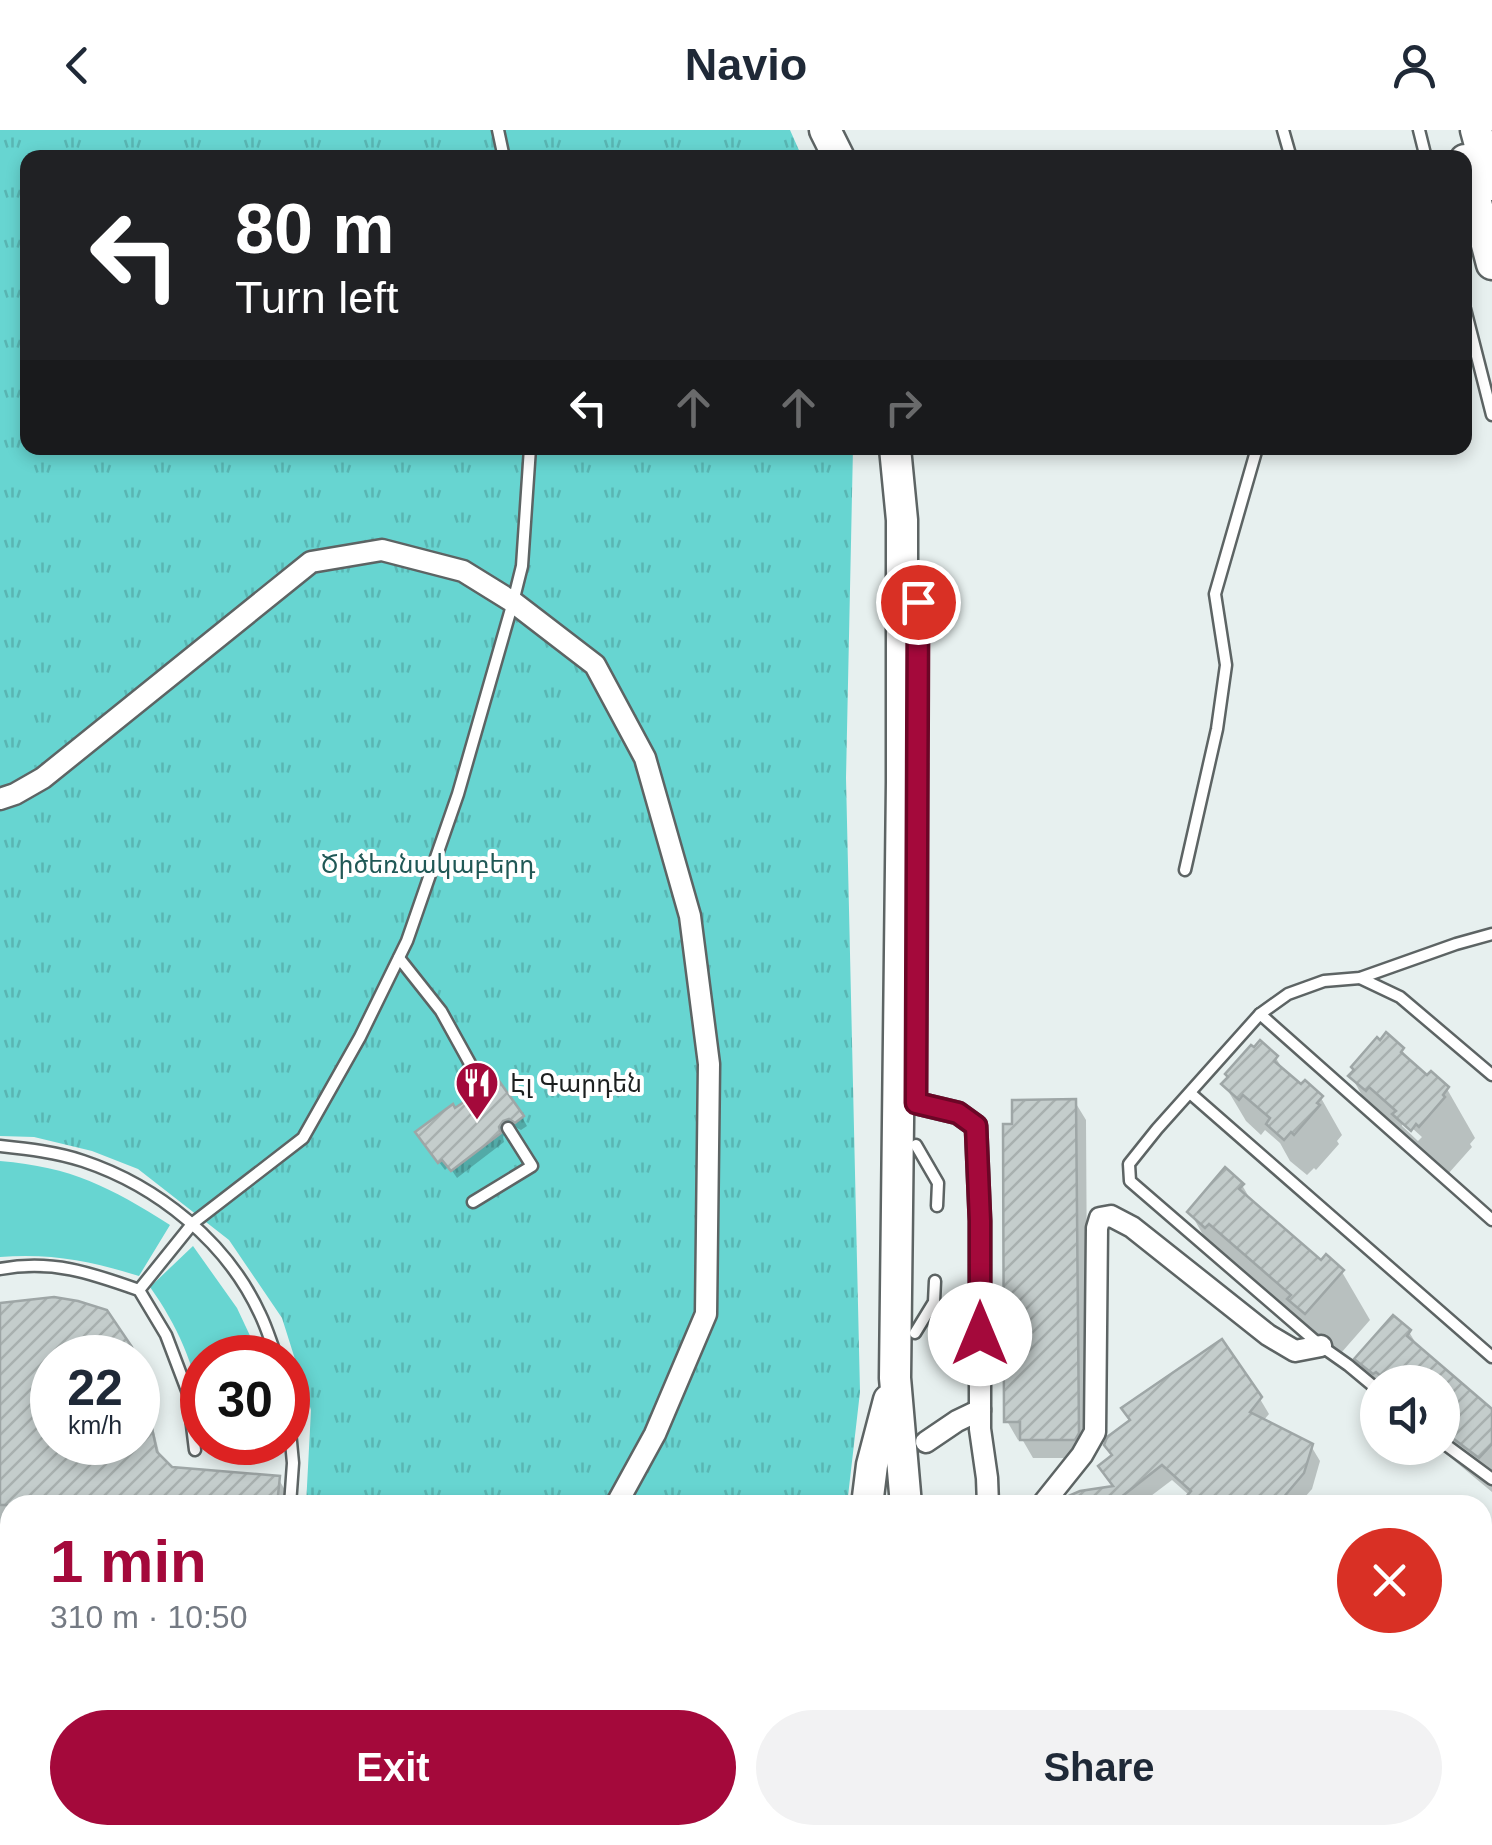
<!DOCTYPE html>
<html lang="en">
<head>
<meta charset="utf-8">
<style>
	:root { --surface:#fff; --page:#f2f2f3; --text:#1f2937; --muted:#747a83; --accent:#a4093b }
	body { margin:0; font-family:Helvetica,"Noto Sans Armenian",sans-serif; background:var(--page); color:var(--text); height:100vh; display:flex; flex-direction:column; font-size:38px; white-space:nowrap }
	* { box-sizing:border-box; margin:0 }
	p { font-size:32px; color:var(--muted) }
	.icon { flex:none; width:55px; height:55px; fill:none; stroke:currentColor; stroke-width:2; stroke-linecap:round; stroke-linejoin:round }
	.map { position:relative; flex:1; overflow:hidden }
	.details { position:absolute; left:0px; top:1365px; width:1492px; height:350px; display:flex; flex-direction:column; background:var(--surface); border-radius:30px 30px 0 0; box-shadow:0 5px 15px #0003 }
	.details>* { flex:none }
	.hud { position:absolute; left:20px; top:20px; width:1452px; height:305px; border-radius:20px; box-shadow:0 5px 15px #0003; background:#202124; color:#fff; overflow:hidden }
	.fabs { position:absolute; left:1360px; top:1235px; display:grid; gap:20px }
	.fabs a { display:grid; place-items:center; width:100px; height:100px; border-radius:50%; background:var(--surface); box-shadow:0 5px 15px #0003; font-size:50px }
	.speed { position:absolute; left:30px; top:1205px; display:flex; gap:20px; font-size:50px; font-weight:700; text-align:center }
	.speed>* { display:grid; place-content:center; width:130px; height:130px; border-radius:50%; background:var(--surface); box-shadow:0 5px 15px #0003; line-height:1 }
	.speed small { font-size:25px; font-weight:400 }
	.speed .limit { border:15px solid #d22; background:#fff; color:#111 }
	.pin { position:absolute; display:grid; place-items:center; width:85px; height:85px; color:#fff; margin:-42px; border:5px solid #fff; border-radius:50%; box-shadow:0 2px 10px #0007 }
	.me { position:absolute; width:110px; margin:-55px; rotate:0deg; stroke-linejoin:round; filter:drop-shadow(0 0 8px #0008) }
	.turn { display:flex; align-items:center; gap:35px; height:210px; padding:0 50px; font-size:45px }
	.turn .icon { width:130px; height:130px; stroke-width:2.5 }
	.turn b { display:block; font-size:70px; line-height:85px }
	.lanes { display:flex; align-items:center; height:95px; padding:0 50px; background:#0003; justify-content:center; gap:50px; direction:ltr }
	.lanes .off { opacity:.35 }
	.round { display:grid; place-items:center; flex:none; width:105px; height:105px; border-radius:52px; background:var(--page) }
	.summary { display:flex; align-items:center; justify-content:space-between; height:170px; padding:0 50px }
	h1 { font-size:60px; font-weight:600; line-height:75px; color:var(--accent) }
	.cta { display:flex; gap:20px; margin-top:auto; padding:20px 50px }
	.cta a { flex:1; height:115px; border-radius:60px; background:var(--accent); color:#fff; font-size:40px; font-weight:600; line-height:115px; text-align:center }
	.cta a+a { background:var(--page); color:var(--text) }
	header { display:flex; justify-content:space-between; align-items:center; height:130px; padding:0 50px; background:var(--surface); font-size:45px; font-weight:600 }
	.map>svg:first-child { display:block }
	.green { fill:#67d5d1 }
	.forest { fill:url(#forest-crowns) }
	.park { fill:url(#park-tufts) }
	.shadow { fill:#0003; fill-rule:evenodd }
	.building { fill:url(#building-hatch); stroke:#9ea6a6; stroke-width:2.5 }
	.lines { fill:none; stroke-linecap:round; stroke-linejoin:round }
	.primary-tunnel { stroke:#bec6c5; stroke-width:30; stroke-dasharray:30 15; stroke-linecap:butt }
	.lane-casing { stroke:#5d6464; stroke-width:15 }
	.street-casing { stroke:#5d6464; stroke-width:25 }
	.primary-casing { stroke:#5d6464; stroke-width:35 }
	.lane { stroke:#fff; stroke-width:10 }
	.street { stroke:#fff; stroke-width:20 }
	.primary { stroke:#fff; stroke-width:30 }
	.route-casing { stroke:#6b0626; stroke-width:25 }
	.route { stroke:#a4093b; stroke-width:18 }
	.labels { text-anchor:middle; stroke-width:8; stroke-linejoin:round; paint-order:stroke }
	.park-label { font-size:25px; fill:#205856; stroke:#fff }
	.poi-label { font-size:25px; fill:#1c1f1f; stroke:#fff; text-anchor:start }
</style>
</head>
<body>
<header><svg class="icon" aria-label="back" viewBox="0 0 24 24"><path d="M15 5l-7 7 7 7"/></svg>Navio<svg class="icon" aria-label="person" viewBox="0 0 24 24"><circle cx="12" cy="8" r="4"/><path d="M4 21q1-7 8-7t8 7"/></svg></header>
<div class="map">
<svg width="1492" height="1715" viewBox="0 0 1492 1715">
	<defs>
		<pattern id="forest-crowns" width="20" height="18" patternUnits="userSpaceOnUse" patternTransform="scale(2.5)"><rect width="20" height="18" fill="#67d5d1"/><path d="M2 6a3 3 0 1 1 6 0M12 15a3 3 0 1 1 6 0" fill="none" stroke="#59b6b3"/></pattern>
		<pattern id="park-tufts" width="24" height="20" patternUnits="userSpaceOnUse" patternTransform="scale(2.5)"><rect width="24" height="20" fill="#67d5d1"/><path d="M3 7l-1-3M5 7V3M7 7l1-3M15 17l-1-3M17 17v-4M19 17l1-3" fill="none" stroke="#59b6b3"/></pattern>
		<pattern id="building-hatch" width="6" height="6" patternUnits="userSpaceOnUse" patternTransform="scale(2.5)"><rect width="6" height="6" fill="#c4cdcc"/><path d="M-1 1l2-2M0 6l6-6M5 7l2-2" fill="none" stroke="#a8b0af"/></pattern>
	</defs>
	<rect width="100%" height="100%" fill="#e7f0ef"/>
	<g class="green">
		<path d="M0,1031C72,1037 110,1057 170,1095L139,1146C91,1131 51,1123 0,1127Z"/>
		<path d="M193,1116L237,1178L260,1227L202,1228V1281C195,1235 177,1195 150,1157Z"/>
		<path d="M1492,1643V1715H1374L1368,1705H1482L1483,1645Z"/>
	</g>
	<path class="forest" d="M1074,1705H1191L1169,1715H1066Z"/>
	<g class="park">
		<path d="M0,0H790L802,27L28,28V318H853L846,648L860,1262L847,1375H306L311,1280L282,1188L229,1110L138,1039L92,1021L34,1007L0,1006Z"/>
		<path d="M10,1641V1705H387L400,1715H0V1642Z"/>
		<path d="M551,1705H807L803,1715H564Z"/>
	</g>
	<g class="shadow">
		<path d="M1402,920L1411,934L1447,959L1475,1008L1470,1014L1472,1017L1448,1044L1445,1042L1440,1048L1379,995L1351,946ZM1402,989L1422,1007L1418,1011L1402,996Z"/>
		<path d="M1276,928L1285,943L1321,968L1342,1005L1337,1011L1339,1014L1316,1040L1314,1038L1307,1045L1290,1031L1280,1013L1265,1000L1261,1005L1246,991L1224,954Z"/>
		<path d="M490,966L522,987L527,996L521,1000L515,997L507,1000L503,1007L504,1012L457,1048L449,1036L445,1040L423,1011L455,981Z"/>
		<path d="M1075,972L1086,990L1088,1322L1085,1328H1033L1022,1309L1018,1310L1007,1291L1014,997Z"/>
		<path d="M1242,1055L1253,1074L1321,1133L1342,1142L1370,1190L1334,1231L1218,1131L1190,1082Z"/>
		<path d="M0,1176L52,1228V1312H138V1237L161,1330L171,1339L278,1348L285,1360L284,1375H10V1475L0,1474Z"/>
		<path d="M1409,1202L1420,1220L1490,1281L1492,1278V1362L1439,1318H1442V1252H1378V1264L1357,1229Z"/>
		<path d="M1260,1269L1269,1284L1263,1291L1311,1316L1320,1331L1312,1359L1298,1375H1182L1190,1366L1172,1350L1139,1375H1065L1114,1358L1101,1337Z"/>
		<path d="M1098,1705H1112L1110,1713L1100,1706Z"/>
	</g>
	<g class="building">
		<path d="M1386,902L1404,918L1401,922L1427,945L1431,941L1449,957L1443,965L1445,967L1419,997L1416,994L1411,1001L1392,984L1396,981L1369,957L1366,961L1348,946L1354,940L1351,937L1377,907L1380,910Z"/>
		<path d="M1260,910L1278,926L1274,931L1301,954L1305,950L1323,966L1317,973L1320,975L1294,1005L1291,1002L1284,1010L1266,994L1270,988L1243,965L1239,970L1221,954L1228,947L1225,944L1251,915L1254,917Z"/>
		<path d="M497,948L524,986L515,993L509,989L503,991L499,997L501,1003L451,1041L442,1030L438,1033L415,1002L453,974L455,978L477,963L482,966L488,964L492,958L491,953Z"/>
		<path d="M1076,969L1079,1303L1075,1310H1020V1292H1004L1003,994H1012V970Z"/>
		<path d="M1225,1037L1244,1054L1239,1059L1321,1130L1326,1124L1344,1140L1305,1184L1287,1169L1291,1165L1209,1094L1205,1098L1187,1082Z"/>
		<path d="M54,1167L78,1171L107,1180L132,1217L135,1228H52V1312H138V1266L145,1265L157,1322L172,1337L280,1346L277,1375H0V1173Z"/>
		<path d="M1393,1185L1411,1200L1407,1206L1492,1279V1314L1479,1328L1442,1300V1252H1388L1376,1242L1373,1244L1354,1229Z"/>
		<path d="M1222,1209L1262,1267L1250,1282L1313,1314L1304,1343L1277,1375H1179L1191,1361L1162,1335L1111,1375H1060L1066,1367L1080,1361L1113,1356L1098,1336L1112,1325L1104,1315L1107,1307L1130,1290L1121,1278Z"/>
	</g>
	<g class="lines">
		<path class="primary-tunnel" d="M1257,1715L1278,1705"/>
		<defs>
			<g id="lane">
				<path d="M498,0L504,28"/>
				<path d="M1283,0L1291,28"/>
				<path d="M1419,0L1426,28"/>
				<path d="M1465,179L1492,285"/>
				<path d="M1185,740L1217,599L1226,535L1215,464L1257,318"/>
				<path d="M399,828L441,881L483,957"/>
				<path d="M1360,848L1400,867L1492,945"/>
				<path d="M1260,884L1492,1090"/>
				<path d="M1190,963L1492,1227"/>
				<path d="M916,1015L938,1053L937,1076"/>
				<path d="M0,1016C28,1019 56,1022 83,1031C158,1056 227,1112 260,1184C267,1198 271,1213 277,1228"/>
				<path d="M473,1072L532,1036L508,998"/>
				<path d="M0,1139C52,1129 91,1143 139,1160L166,1205L188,1263L195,1320"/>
				<path d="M139,1160L193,1093L303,1008L360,907L407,811L458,664L513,472L522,436L530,318"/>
				<path d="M915,1203L934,1172L935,1151"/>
				<path d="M1378,1260L1348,1235L1321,1216L1130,1051L1129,1034L1157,999L1260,884L1288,864L1324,851L1360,848L1456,814L1492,804"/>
				<path d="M288,1280L293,1333L290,1375"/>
				<path d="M1442,1312L1492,1349"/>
				<path d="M0,1530L10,1528"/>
				<path d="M0,1625L10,1624"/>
			</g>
			<g id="street">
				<path d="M0,669L15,664L43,648L311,432L382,420L463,441L513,472L595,535L645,628L690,786L709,934L706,1184L655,1304L616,1375"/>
				<path d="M916,973L958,983L976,996L980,1091V1299L987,1348L988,1375"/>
				<path d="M926,1312L957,1291L980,1280"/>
				<path d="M1042,1375L1082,1325L1095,1302L1097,1098L1100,1088L1111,1086L1132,1097L1268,1205L1295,1221L1321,1216"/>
			</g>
			<g id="primary">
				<path d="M825,0L839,28"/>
				<path d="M1476,0L1491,55"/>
				<path d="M1465,30L1492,134"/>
				<path d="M895,318L902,390V652L895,1248L906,1375"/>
				<path d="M867,1375L872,1335L889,1270"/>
				<path d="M1482,1588L1492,1583"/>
				<path d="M1482,1613L1492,1609"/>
				<path d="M1288,1705L1301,1715"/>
				<path d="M1334,1705L1341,1715"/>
				<path d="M843,1715L847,1705"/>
				<path d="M1216,1715L1232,1708"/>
			</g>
		</defs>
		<use href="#lane" class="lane-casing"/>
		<use href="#street" class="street-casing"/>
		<use href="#primary" class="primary-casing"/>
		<use href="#lane" class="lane"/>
		<use href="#street" class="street"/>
		<use href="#primary" class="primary"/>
	</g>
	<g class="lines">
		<defs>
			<path id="route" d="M918,472L916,973L958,983L976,996L980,1091V1204"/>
		</defs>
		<use href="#route" class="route-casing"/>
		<use href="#route" class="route"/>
	</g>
	<defs>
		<symbol id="restaurant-pin" viewBox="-11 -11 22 30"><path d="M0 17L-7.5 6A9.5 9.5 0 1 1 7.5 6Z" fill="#a4093b" stroke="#fff"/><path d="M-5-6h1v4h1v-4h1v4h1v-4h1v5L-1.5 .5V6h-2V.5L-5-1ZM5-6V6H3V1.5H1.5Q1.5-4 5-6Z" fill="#fff"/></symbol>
	</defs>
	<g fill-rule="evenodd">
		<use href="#restaurant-pin" x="452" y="928" width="50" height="68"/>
	</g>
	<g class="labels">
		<g class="park-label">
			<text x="428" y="743">Ծիծեռնակաբերդ</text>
		</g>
		<g class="poi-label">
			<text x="510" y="962">Էլ Գարդեն</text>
		</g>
	</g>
</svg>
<div class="fabs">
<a><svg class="icon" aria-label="sound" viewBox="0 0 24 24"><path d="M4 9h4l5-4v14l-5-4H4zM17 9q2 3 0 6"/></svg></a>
</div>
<div class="speed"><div>22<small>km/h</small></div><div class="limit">30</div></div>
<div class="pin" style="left:918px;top:472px;background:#d93025"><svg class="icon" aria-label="arrive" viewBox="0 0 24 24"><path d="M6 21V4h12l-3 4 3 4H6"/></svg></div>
<svg class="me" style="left:980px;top:1204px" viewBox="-20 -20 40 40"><circle r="19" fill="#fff"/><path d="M0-13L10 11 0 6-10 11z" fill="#a4093b"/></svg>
<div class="hud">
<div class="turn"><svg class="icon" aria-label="left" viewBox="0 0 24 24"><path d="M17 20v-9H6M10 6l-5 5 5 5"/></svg><div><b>80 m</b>Turn left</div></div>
<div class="lanes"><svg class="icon" aria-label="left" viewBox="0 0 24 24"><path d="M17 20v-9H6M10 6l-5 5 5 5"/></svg><svg class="icon off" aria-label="ahead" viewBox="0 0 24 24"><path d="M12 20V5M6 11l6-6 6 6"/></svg><svg class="icon off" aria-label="ahead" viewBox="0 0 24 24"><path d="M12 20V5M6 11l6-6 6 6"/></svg><svg class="icon off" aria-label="right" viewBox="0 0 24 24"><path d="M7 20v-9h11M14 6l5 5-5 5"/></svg></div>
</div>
<section class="details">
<div class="summary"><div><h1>1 min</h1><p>310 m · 10:50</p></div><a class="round" style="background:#d93025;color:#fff"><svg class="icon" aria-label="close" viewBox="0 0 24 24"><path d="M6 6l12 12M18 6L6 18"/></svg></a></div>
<div class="cta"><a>Exit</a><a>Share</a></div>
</section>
</div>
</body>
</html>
